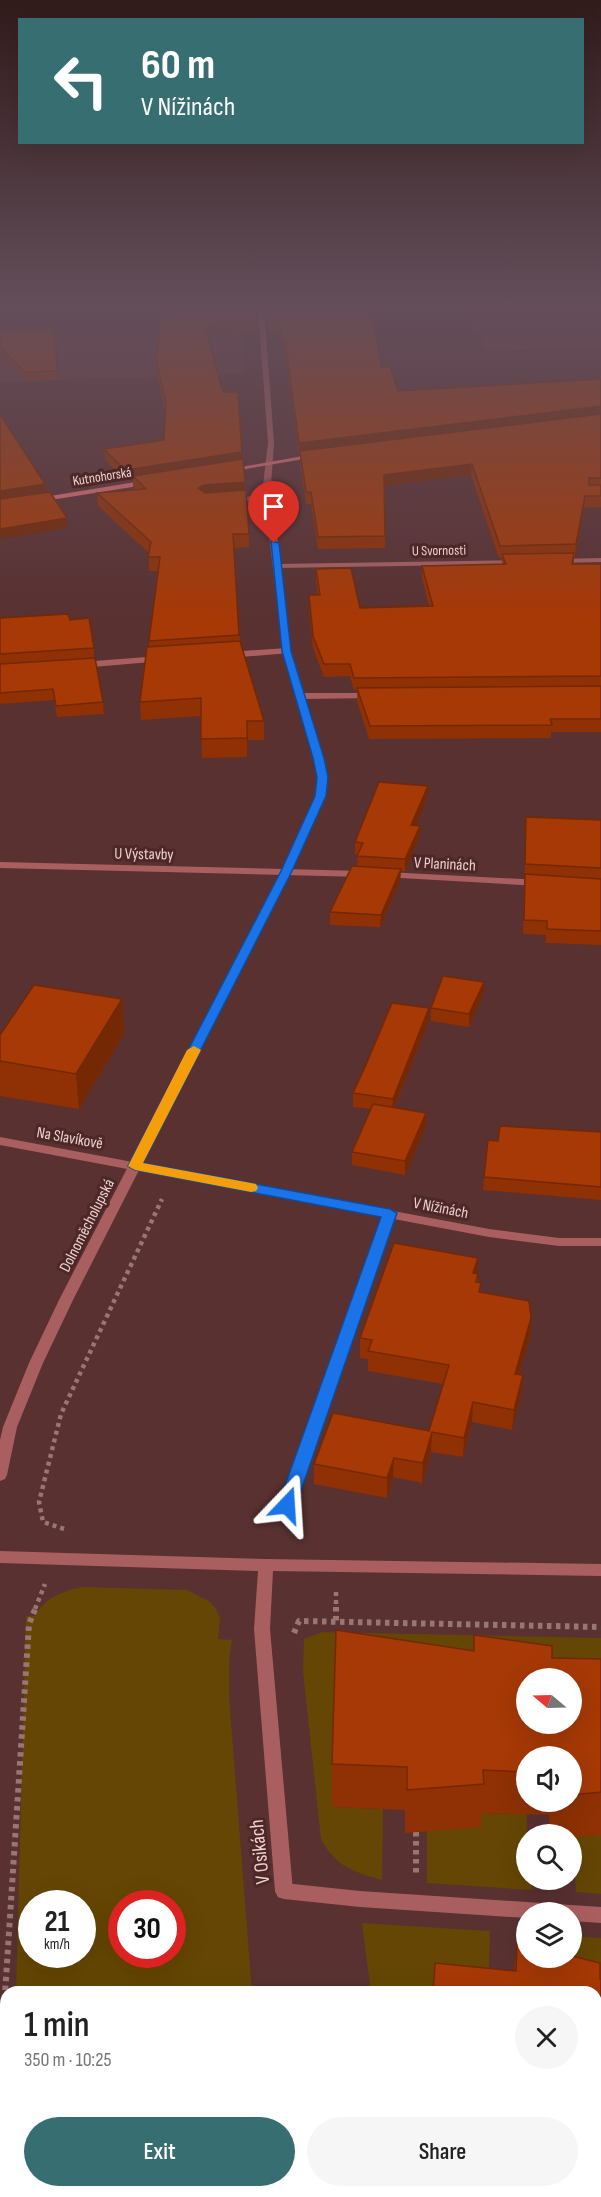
<!DOCTYPE html>
<html lang="en">
<head>
<meta charset="utf-8">
<style>
	:root { --surface:#fff; --page:#f6f6f6; --text:#222; --muted:#767676; --accent:#376e71 }
	body { margin:0; font-family:"Sofia Sans Condensed",sans-serif; background:var(--page); color:var(--text); height:100vh; display:flex; flex-direction:column; font-size:22px; white-space:nowrap }
	* { box-sizing:border-box; margin:0 }
	p { font-size:20px; color:var(--muted) }
	.icon { flex:none; width:33px; height:33px; fill:none; stroke:currentColor; stroke-width:2; stroke-linecap:round; stroke-linejoin:round }
	.map { position:relative; flex:1; overflow:hidden }
	.drawer { position:absolute; left:0px; top:1986px; width:602px; height:212px; display:flex; flex-direction:column; background:var(--surface); border-radius:18px 18px 0 0; box-shadow:0 6px 24px #0002 }
	.drawer>* { flex:none }
	.banner { position:absolute; left:18px; top:18px; width:566px; height:126px; border-radius:0px; box-shadow:0 6px 24px #0002; background:#376e71; color:#fff; overflow:hidden }
	.needle { width:39px; rotate:289deg }
	.buttons { position:absolute; left:516px; top:1668px; display:grid; gap:12px }
	.buttons a { display:grid; place-items:center; width:66px; height:66px; border-radius:50%; background:var(--surface); box-shadow:0 6px 24px #0002; font-size:30px }
	.speed { position:absolute; left:18px; top:1890px; display:flex; gap:12px; font-size:30px; font-weight:700; text-align:center }
	.speed>* { display:grid; place-content:center; width:78px; height:78px; border-radius:50%; background:var(--surface); box-shadow:0 6px 24px #0002; line-height:1 }
	.speed small { font-size:15px; font-weight:400 }
	.speed .limit { border:9px solid #d22; background:#fff; color:#111 }
	.pin { position:absolute; display:grid; place-items:center; width:51px; height:51px; color:#fff; margin:-62px -26px; border-radius:50% 50% 50% 0; rotate:-45deg; box-shadow:0 0 6px #0007 }
	.pin .icon { rotate:45deg }
	.me { position:absolute; width:66px; margin:-33px; rotate:20deg; stroke-linejoin:round; filter:drop-shadow(0 0 4px #0008) }
	.turn { display:flex; align-items:center; gap:21px; height:126px; padding:0 24px; font-size:27px }
	.turn .icon { width:78px; height:78px; stroke-width:2.5 }
	.turn b { display:block; font-size:42px; line-height:51px }
	.round { display:grid; place-items:center; flex:none; width:63px; height:63px; border-radius:32px; background:var(--page) }
	.headline { display:flex; align-items:center; justify-content:space-between; height:102px; padding:0 24px }
	h1 { font-size:36px; font-weight:600; line-height:45px }
	.button { display:flex; gap:12px; margin-top:auto; padding:12px 24px }
	.button a { flex:1; height:69px; border-radius:36px; background:var(--accent); color:#fff; font-size:24px; font-weight:600; line-height:69px; text-align:center }
	.button a+a { background:var(--page); color:var(--text) }
	.map>svg:first-child { display:block }
	.built { fill:#693939 }
	.green { fill:#654604; fill-rule:evenodd }
	.lines { fill:none; stroke-linecap:round; stroke-linejoin:round }
	.path-far1 { stroke:#987675; stroke-width:4.5; stroke-dasharray:4 4; stroke-linecap:butt }
	.path { stroke:#987675; stroke-width:6; stroke-dasharray:4.5 4.5; stroke-linecap:butt }
	.service { fill:#a95f60; fill-rule:evenodd }
	.minor { fill:#a95f60; fill-rule:evenodd }
	.tertiary { fill:#a95f60; fill-rule:evenodd }
	.secondary { fill:#e26e72; fill-rule:evenodd }
	.wall { fill:#8f3105; fill-rule:evenodd }
	.shaded-wall { fill:#742804 }
	.building { fill:#a63906; stroke:#742804; stroke-width:1.5; fill-rule:evenodd }
	.route { fill:#1a73e8; stroke:#114b97; stroke-width:1.5 }
	.slow { fill:#f59e0b }
	.labels { text-anchor:middle; stroke-width:6; stroke-linejoin:round; paint-order:stroke }
	.far-street-label { font-size:14px; fill:#ecd2d1; stroke:#4e2727 }
	.street-label { font-size:16px; fill:#ecd2d1; stroke:#4e2727 }
	.near-street-label { font-size:20px; fill:#ecd2d1; stroke:#4e2727 }
</style>
</head>
<body>
<div class="map">
<svg width="601" height="2197" viewBox="0 0 601 2197">
	<rect width="100%" height="100%" fill="#593131"/>
	<g class="built">
		<path d="M460,308H601V347L488,351Z"/>
		<path d="M243,334L244,374L0,382V336Z"/>
	</g>
	<g class="green">
		<path d="M82,1587L187,1590L210,1602L216,1609L220,1618L218,1639L232,1640L229,1661V1697L252,1992H16L26,1616H36C41,1599 66,1590 82,1587ZM32,1904H82V1954H32ZM122,1904H172V1954H122Z"/>
		<path d="M322,1632L601,1638V1702L572,1678L336,1673L332,1807L383,1809L382,1880C354,1872 336,1867 321,1839L303,1671L304,1639Z"/>
		<path d="M479,1813L527,1814L526,1880H531L532,1890L427,1883V1831Z"/>
		<path d="M601,1834V1894L576,1892L572,1836Z"/>
		<path d="M362,1923L490,1931L488,1992H371Z"/>
		<path d="M572,1936L601,1938V2021L596,1992H542L572,1958Z"/>
		<path d="M342,2192H590V2197H343Z"/>
	</g>
	<g class="lines">
		<g class="path-far1">
			<path d="M64,1529L43,1522L39,1502L61,1414L162,1199"/>
			<path d="M336,1592V1609"/>
			<path d="M35,1609L45,1584"/>
		</g>
		<g class="path">
			<path d="M336,1607V1622"/>
			<path d="M294,1633L299,1621L601,1627"/>
			<path d="M416,1832V1873"/>
			<path d="M0,2071L29,1624L36,1607"/>
			<path d="M307,2192L308,2197"/>
			<path d="M290,2197L293,2192"/>
		</g>
		<g class="service">
			<path d="M269,495H272V499L231,502L227,500L231,498Z"/>
			<path d="M284,1883L360,1891L601,1907V1923L572,1921V1912H526V1918L360,1907L284,1899L278,1897L275,1891L278,1885Z"/>
		</g>
		<g class="minor">
			<path d="M601,558V562L557,563L553,561L557,559Z"/>
			<path d="M519,560H522V564L277,568L273,566L277,564Z"/>
			<path d="M287,648L291,651L290,653L228,658L224,655L228,652Z"/>
			<path d="M160,656L163,657V661L81,668L77,665L81,662Z"/>
			<path d="M372,693L375,694V698L300,699L296,696L300,693Z"/>
			<path d="M0,862L363,871L368,874L363,877L0,868Z"/>
			<path d="M387,872L540,880L545,883L540,886L383,877L382,875L383,873Z"/>
			<path d="M0,1137L489,1229L559,1238H601V1246H559L489,1237L394,1219L295,1505L292,1509L287,1511L282,1509L279,1505L382,1217L0,1145Z"/>
			<path d="M0,1551L266,1559L601,1564V1576L273,1571L270,1629L293,1891L290,1897L284,1899L278,1897L275,1891L254,1629L258,1571L0,1563Z"/>
		</g>
		<path class="tertiary" d="M258,308H264L274,443L271,485L291,651L324,758L327,777L325,796L291,871L73,1300L43,1363L17,1427L7,1475L5,1479L0,1481V1440L3,1427L29,1363L59,1300L281,871L315,796L317,777L314,758L283,651L263,485L268,443Z"/>
		<g class="secondary">
			<path d="M314,454L317,456L316,457L228,472L224,470Z"/>
			<path d="M148,480L152,482L151,484L38,502L34,500L38,498Z"/>
		</g>
	</g>
	<g class="wall">
		<path d="M162,308H258H256L258,333L207,334L223,392L243,459L249,534V547L234,548L240,641L264,721V740H248L247,757L202,758L201,716L141,720L140,702L149,647V641L159,571H149V553L98,506L97,493L135,490L133,488V480L126,481L105,460L104,449L164,440L165,409L156,370V360Z"/>
		<path d="M266,308H372L381,367L398,391L599,379V376L601,375V507L584,508L575,556H574V564H601V732H551V738L369,739L357,701V690H354L350,676L324,677L313,648L309,607V595H318L316,581V569L360,608L429,606L422,578V566L502,565V558H499L471,475L384,486L385,548L318,549L311,504H306L300,462V454H299L285,350H283L280,333H268Z"/>
		<path d="M55,329L58,380L26,381L0,355V331Z"/>
		<path d="M0,618L70,620L94,648V658L103,702L104,714L57,717L54,700L0,704Z"/>
		<path d="M427,798L415,826H420L419,838L405,871H401L400,881L380,927L330,925V912L357,866L358,854H355V842Z"/>
		<path d="M526,817L601,820V945L546,943V935L523,934Z"/>
		<path d="M483,994L469,1027L431,1021V1008Z"/>
		<path d="M122,999L124,1034L79,1109L0,1096V1035Z"/>
		<path d="M429,1008V1021L394,1108L426,1126L405,1175L352,1165V1152L371,1109L353,1107V1093Z"/>
		<path d="M601,1132V1200L483,1190L484,1177L498,1141Z"/>
		<path d="M477,1274H478V1282L481,1292L531,1318L530,1337L519,1374L523,1375L521,1395L512,1430L472,1422L463,1457L431,1452L422,1483L393,1477L387,1498L314,1484V1464L429,1431L443,1384L368,1371V1359L360,1358V1338Z"/>
		<path d="M474,1635L552,1658L601,1659V1835L572,1837V1834H550L549,1815L482,1813L481,1827L405,1833V1810L332,1807V1764L473,1650ZM526,1756H572V1802H526Z"/>
		<path d="M517,1944L601,1979V2197H590V2192H596V1992L514,1971Z"/>
	</g>
	<g class="shaded-wall">
		<path d="M285,340V350H283V341Z"/>
		<path d="M601,406V416L299,454V443Z"/>
		<path d="M242,452L243,463L133,476V480L126,481L125,470Z"/>
		<path d="M472,464L471,475L383,486L384,475Z"/>
		<path d="M245,482V495L205,498L198,488L204,485Z"/>
		<path d="M45,484L46,494L0,501V491Z"/>
		<path d="M585,496L584,508L575,556L576,544Z"/>
		<path d="M67,518V528L0,539V529Z"/>
		<path d="M247,721L248,740L247,757Z"/>
		<path d="M428,786L427,798L411,837V825Z"/>
		<path d="M420,826L419,838L405,871V859Z"/>
		<path d="M401,869L400,881L380,927L381,915Z"/>
		<path d="M484,982L483,994L469,1027V1014Z"/>
		<path d="M122,999L124,1034L79,1109L76,1074Z"/>
		<path d="M429,1008V1021L392,1112L393,1099Z"/>
		<path d="M426,1113V1126L405,1175V1161Z"/>
		<path d="M478,1258L477,1277L473,1273Z"/>
		<path d="M531,1318L530,1337L513,1393L515,1374Z"/>
		<path d="M523,1375L521,1395L512,1430L514,1410Z"/>
		<path d="M473,1402L472,1422L463,1457L464,1438Z"/>
		<path d="M432,1432L431,1452L422,1483L423,1463Z"/>
		<path d="M394,1458L393,1477L387,1498V1478Z"/>
	</g>
	<g class="building">
		<path d="M162,308H256L257,323L204,324L223,392H238L242,452L125,470L104,449L164,440L166,402L156,360Z"/>
		<path d="M267,308H372L381,367H390L398,391L601,379V406L299,443L285,340L283,341L280,323H268Z"/>
		<path d="M55,329L57,371L25,372L0,347V331Z"/>
		<path d="M0,414L45,484L0,491Z"/>
		<path d="M601,414V478H589V485H601V496H585L576,544L500,546L472,464L384,475L385,536L318,537L311,492H306L300,451Z"/>
		<path d="M243,459L245,482L204,485L198,488L205,493L246,490L249,534H233L239,635L149,641L160,557H148L151,542L97,493L146,489L133,476Z"/>
		<path d="M50,492L67,518L0,529V499Z"/>
		<path d="M574,553L572,564H601V676L354,678L350,664H324L313,636L309,595H320L316,569L351,568L360,608L433,606L422,566L506,564L502,554Z"/>
		<path d="M68,614L70,620L89,618L94,648L0,654V618Z"/>
		<path d="M240,641L264,721H247V738L201,739V698L140,702L147,647Z"/>
		<path d="M95,658L103,702L56,706L53,689L0,693V664Z"/>
		<path d="M601,686V719H550L552,725L370,726L357,688Z"/>
		<path d="M379,782L428,786L411,825L420,826L405,859L357,856L363,843L355,842Z"/>
		<path d="M526,817L601,820V868L525,864Z"/>
		<path d="M352,866L401,869L381,915L330,912Z"/>
		<path d="M525,874L601,879V931L547,929V921L524,920Z"/>
		<path d="M443,976L484,982L469,1014L431,1008Z"/>
		<path d="M34,985L122,999L76,1074L0,1061V1035Z"/>
		<path d="M392,1003L429,1008L393,1099L353,1093L365,1067Z"/>
		<path d="M373,1104L426,1113L405,1161L352,1152Z"/>
		<path d="M500,1126L601,1132V1187L484,1177L488,1140L498,1141Z"/>
		<path d="M394,1243L478,1258L473,1273L478,1274L476,1282L481,1283L479,1292L529,1301L531,1318L515,1374L523,1375L514,1410L473,1402L464,1438L432,1432L423,1463L394,1458L387,1478L314,1464L333,1413L429,1431L449,1365L368,1351L372,1340L360,1338Z"/>
		<path d="M336,1630L474,1651V1635L552,1646V1658L601,1659V1792L572,1795V1756H526V1772L483,1770L484,1784L407,1790V1767L332,1764ZM526,1678H572V1724H526Z"/>
		<path d="M517,1944L526,1946V1958H572V1956L600,1963V1979H601V2164H597V2133L596,2132V1992H433L435,1963L516,1971Z"/>
	</g>
	<linearGradient id="sky" x2="0" y2="1"><stop stop-color="#311b1b"/><stop offset="0.5" stop-color="#644e5a"/><stop offset="1" stop-color="#644e5a" stop-opacity="0"/></linearGradient>
	<rect width="601" height="615" fill="url(#sky)"/>
	<path class="route" d="M271,541L279,543L291,651L324,758L328,777L326,796L292,871L143,1163L390,1209L397,1213L296,1505L293,1509L287,1511L281,1509L278,1505L381,1217L135,1170L128,1166L281,871L315,796L317,777L313,758L282,651Z"/>
	<path class="slow" d="M194,1046L201,1050L143,1163L251,1183L256,1184L258,1188L256,1191L251,1192L135,1170L128,1166L187,1050Z"/>
	<g class="labels">
		<g class="far-street-label">
			<text transform="translate(102 476) rotate(-9)" y="5">Kutnohorská</text>
			<text transform="translate(439 550) rotate(-1)" y="5">U Svornosti</text>
		</g>
		<g class="street-label">
			<text transform="translate(144 853) rotate(1)" y="6">U Výstavby</text>
			<text transform="translate(445 863) rotate(3)" y="6">V Planinách</text>
			<text transform="translate(70 1137) rotate(10)" y="6">Na Slavíkově</text>
			<text transform="translate(441 1207) rotate(11)" y="6">V Nížinách</text>
			<text transform="translate(86 1225) rotate(-63)" y="6">Dolnoměcholupská</text>
		</g>
		<g class="near-street-label">
			<text transform="translate(259 1852) rotate(-96)" y="7">V Osikách</text>
		</g>
	</g>
</svg>
<div class="buttons">
<a><svg class="needle" viewBox="-14 -14 28 28"><path d="M0-13l5 13h-10z" fill="#e53935"/><path d="M0 13l5-13h-10z" fill="#767676"/></svg></a>
<a><svg class="icon" aria-label="sound" viewBox="0 0 24 24"><path d="M4 9h4l5-4v14l-5-4H4zM17 9q2 3 0 6"/></svg></a>
<a><svg class="icon" aria-label="search" viewBox="0 0 24 24"><circle cx="10" cy="10" r="6"/><path d="M15 15l6 6"/></svg></a>
<a><svg class="icon" aria-label="layers" viewBox="0 0 24 24"><path d="M12 4l9 5-9 5-9-5zM3 14l9 5 9-5"/></svg></a>
</div>
<div class="speed"><div>21<small>km/h</small></div><div class="limit">30</div></div>
<div class="pin" style="left:274px;top:543px;background:#d93025"><svg class="icon" aria-label="arrive" viewBox="0 0 24 24"><path d="M6 21V4h12l-3 4 3 4H6"/></svg></div>
<svg class="me" style="left:287px;top:1505px" viewBox="-20 -20 40 40"><path d="M0-17L14 15 0 8-14 15z" fill="#1a73e8" stroke="#fff" stroke-width="4"/></svg>
<div class="banner">
<div class="turn"><svg class="icon" aria-label="left" viewBox="0 0 24 24"><path d="M17 20v-9H6M10 6l-5 5 5 5"/></svg><div><b>60 m</b>V Nížinách</div></div>
</div>
<section class="drawer">
<div class="headline"><div><h1>1 min</h1><p>350 m · 10:25</p></div><a class="round"><svg class="icon" aria-label="close" viewBox="0 0 24 24"><path d="M6 6l12 12M18 6L6 18"/></svg></a></div>
<div class="button"><a>Exit</a><a>Share</a></div>
</section>
</div>
</body>
</html>
